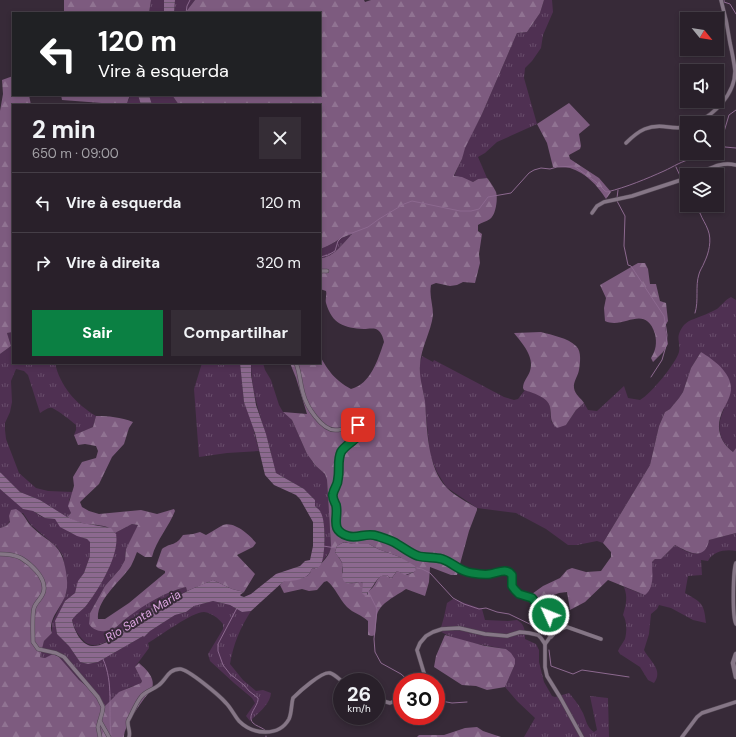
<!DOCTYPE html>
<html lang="pt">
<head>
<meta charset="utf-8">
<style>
	:root { --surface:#29202a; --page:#352d36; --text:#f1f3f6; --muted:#a5a3a8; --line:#453e47; --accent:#0b8043 }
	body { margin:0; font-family:"DM Sans",sans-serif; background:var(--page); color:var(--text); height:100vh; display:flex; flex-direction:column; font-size:15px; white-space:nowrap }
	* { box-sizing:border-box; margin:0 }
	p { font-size:13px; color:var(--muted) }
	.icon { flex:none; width:22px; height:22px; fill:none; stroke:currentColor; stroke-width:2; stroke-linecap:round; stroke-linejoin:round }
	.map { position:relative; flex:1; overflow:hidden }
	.sheet { position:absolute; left:12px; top:104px; width:309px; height:260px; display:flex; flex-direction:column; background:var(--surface); border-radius:0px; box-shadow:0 2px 6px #0003,0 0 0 1px var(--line) }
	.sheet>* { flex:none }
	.banner { position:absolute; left:12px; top:12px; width:309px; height:84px; border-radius:0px; box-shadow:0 2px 6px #0003,0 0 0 1px var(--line); background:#202124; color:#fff; overflow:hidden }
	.needle { width:26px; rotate:120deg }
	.fabs { position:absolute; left:680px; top:12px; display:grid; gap:8px }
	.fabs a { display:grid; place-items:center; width:44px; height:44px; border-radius:0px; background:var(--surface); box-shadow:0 2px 6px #0003,0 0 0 1px var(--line); font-size:20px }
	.speed { position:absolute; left:333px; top:673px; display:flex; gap:8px; font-size:20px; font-weight:700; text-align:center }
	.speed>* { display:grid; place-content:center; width:52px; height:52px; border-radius:50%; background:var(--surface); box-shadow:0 2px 6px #0003,0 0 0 1px var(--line); line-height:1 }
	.speed small { font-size:10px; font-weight:400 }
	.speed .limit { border:6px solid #d22; background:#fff; color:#111 }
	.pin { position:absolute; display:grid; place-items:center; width:34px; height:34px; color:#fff; margin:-17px; border-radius:8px; box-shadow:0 2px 6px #0006 }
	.me { position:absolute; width:44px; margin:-22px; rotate:314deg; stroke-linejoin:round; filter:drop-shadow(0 0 3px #0008) }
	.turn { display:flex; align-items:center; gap:14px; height:84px; padding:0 20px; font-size:18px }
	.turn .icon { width:52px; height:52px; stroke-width:2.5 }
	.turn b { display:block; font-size:28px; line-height:34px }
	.round { display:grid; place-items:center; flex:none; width:42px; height:42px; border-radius:0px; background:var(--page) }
	.head { display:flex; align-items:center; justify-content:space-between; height:68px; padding:0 20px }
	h1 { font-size:24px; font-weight:700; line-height:30px }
	.button { display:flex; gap:8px; margin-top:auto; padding:8px 20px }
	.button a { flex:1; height:46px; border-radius:0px; background:var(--accent); color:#fff; font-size:16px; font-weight:700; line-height:46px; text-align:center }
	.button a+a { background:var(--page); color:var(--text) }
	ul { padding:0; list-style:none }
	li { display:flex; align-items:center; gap:12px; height:60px; padding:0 20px; border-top:1px solid var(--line) }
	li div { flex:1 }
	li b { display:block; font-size:15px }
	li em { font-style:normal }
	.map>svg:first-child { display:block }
	.grass { fill:url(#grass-tufts) }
	.forest { fill:url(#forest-firs); fill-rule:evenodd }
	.water { fill:url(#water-rules) }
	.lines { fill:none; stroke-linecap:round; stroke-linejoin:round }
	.stream { stroke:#8c698f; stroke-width:1 }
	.minor-casing { stroke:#514652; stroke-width:4.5 }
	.tertiary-casing { stroke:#514652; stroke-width:5.5 }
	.minor { stroke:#857686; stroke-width:3.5 }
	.tertiary { stroke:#857686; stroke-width:4.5 }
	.route-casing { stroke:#07532c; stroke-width:10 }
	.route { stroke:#0b8043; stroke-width:7 }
	.labels { text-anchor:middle; stroke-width:4; stroke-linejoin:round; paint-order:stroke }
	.water-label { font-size:12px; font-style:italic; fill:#dfa8e3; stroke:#372a38 }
</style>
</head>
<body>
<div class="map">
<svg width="736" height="737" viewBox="0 0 736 737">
	<defs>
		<pattern id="grass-tufts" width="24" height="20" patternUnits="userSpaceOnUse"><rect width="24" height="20" fill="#4f3052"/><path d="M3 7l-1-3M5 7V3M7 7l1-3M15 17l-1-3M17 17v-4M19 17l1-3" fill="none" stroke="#694e6c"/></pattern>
		<pattern id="forest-firs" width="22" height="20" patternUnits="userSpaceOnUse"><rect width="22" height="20" fill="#7d5b7f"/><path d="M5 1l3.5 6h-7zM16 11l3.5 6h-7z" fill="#907392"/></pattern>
		<pattern id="water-rules" width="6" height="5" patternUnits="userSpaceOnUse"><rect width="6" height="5" fill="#8c698f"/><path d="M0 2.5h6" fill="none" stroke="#6e5970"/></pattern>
	</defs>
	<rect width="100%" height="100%" fill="#372a38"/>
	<g class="grass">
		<path d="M151,0H164V13H149Z"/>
		<path d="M175,0H195L185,13H174Z"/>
		<path d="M544,0H552L553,12L543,35L541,48L532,61L525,68L524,78L537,124L497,142L485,153L478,157L487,178L478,179L473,182L454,176L462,159L464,148L482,114L517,33L527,32L540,13Z"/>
		<path d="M130,95H138L141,105H102L101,103L115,104L129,100Z"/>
		<path d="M149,95H172L179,105H152Z"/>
		<path d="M352,234C344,242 335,256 322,258L320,262V249C331,246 341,237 352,234Z"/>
		<path d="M731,297L736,300V448L733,452C718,440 716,426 724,409L701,352L691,368L683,392L679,398L670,409L665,412L659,426L650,465L603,543L597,541L577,545H568L546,529L516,513L477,508L446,487L437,472L430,455L424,396L420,378V364L422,356L433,362L434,360L504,397L514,400L518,399L525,390C534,393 548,396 550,407C551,413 550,417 552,423L566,425L576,410L584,403L588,410L597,411L624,386L628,398L640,400C651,394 676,363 679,352C681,341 674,338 684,325C687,322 690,320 694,319C701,316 710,313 717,309C722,305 725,300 731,297Z"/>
		<path d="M13,332V363H55C60,386 76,404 96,416L93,427L74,435L76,430V425C73,422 56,409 52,408C48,407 44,411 40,413L28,375L24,371L16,369L11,381L12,402L10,412L5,423V430L6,439L19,473L36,488L48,491L73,492L69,500L71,513L67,517L40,500L20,492L0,472V354L11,346L7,333Z"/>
		<path d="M202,363H240L244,402L251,419L259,451L227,453L199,457L194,389Z"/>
		<path d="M251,363H263L265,370L271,380L279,405L283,412L292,420L307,454L316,466L325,474L327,480L331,546V550L322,562C325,547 328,516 315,506V500L304,489L276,473C272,464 272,454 269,445C261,418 251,392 251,363Z"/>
		<path d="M0,489L23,508L33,511L42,517L55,519L69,532L87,539L90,542V556L84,573L79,580L75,593L65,601L55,622L57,634L69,646L80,662L88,664L98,662L138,639L143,636L144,637L150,631L175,615L186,612L194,606L213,601L230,605L242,612L251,611C240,628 233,645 230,664L243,680L256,691L263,690L271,693C270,705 258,713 250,721L246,716L255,703L252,698L234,683L210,661L208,654L223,629V624C218,618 212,613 204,612C192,612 160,636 148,643L149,648L135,667L142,681C138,687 133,685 128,688C119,693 111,699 105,707L97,694L79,680L59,657L57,655L45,658L40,657L44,641L52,633V623L66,594L67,583L63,556L57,547L31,525L23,513L9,516L10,521L6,526L0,528Z"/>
		<path d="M132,524L138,525L137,529L126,549L125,560L120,569L105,586L90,613L89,624C94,631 103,632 111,629C118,628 123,621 128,616C145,604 166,592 186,587L187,591C173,598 158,604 145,612C130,621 99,660 82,639C77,633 74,628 72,620C76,614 80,612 85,607C97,592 121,553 115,533Z"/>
		<path d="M736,533V551C726,549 713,551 708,561L701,560L702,575L688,576L685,593C702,603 704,603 706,623L693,620L671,608L659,605L657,609L651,614L649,634L644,650C649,660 664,670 654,683L648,680L640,667L620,654L618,651C620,646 623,643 625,639C627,632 627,621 623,615C626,605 628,597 624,587L640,593L652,583V562L655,559H661L675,545C690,554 703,560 709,540Z"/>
		<path d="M453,599L482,609L485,620L508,621L517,620C525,624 525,631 525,639L536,644L539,650V662L544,682L552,696L555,697L569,693C575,700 579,705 583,713C586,720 587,728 594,732L597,730L590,696L608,698L609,737H524L535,718L517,701L505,687L515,664L506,649C488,646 454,641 440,631L444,617L447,603Z"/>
	</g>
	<g class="forest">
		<path d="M64,0H151L149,13H64Z"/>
		<path d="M195,0H364L365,2L371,0H544L540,13L527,32L517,33L482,114L465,148L462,159L454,175V176L462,177L473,182L478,179L487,178C490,181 494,188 496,192C498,198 496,215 490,219C486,222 482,222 478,225V231L482,234L479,254L480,263L475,283L463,282L457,285L450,286L436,283L431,285C429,296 433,304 433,315C431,332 421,347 420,365C419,377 423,389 425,401C427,427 427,468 447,488C455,496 467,502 477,508V510L469,531L457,575H451L430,567L429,582L425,596L406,589C396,596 380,603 377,615C376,622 376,628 375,635L372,636L368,635V621C362,615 353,613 347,607C339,599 336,588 327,581L324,582L317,590L309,591L302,589L284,593L280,585L284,580C292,579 310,580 311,570L313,568L315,569C321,564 331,555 331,546L327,480L325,474L316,466L307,454L292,420L283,412L307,414L296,378L290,363H320V356C329,372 335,380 351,389C371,384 378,359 384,342C383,337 381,331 376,329C372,328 367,329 364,329C344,328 332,324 326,303C325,299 327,295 326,291L320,289V262L322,258C335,256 343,243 352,234C340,237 331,246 320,249V105H179L172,95H320V13H185ZM344,542L353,544H369L378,549L400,557L416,569L414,572L407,575L397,571L392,578H390L387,575C377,575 378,581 373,587C372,589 369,590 368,592V595L363,589V583L360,582L348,584L342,572L343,565L341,561L335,552L337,546Z"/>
		<path d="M13,76V95H29L31,105H13V332L7,333L11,346L0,354V111L3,94L2,80Z"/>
		<path d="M61,95H130L127,103L115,104L62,100Z"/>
		<path d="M569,103L590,125L579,134L581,146L580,149L569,155L570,159L599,178L611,192L606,199C597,185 586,173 570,168C565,167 559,167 553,167L547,143L537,124Z"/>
		<path d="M638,263H645L648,269L650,284H656L660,301L666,303L668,321L665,326L668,344L663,352L653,362L651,358C656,350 657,343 655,334C645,303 624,330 605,321L604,308L606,298L600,285Z"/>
		<path d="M541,332C552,335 568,338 576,346C582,351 580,364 579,370C578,376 573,382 574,388C575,395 581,398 584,403L576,410L566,425L557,428C549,420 552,418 550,407C548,397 533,393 524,390L523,388C523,381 528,377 530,371C535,357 522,343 514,333Z"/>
		<path d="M701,352C714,360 732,373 731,390C730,398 726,404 723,410C715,427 719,441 733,452L736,448V533L709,540C705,562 688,552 675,545L661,559H655L652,562C652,573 655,587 645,595L608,580L585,602L570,610L567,592L559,593L536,602L530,603L525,599L543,586L560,578L567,570L572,568L586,572L601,571L611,557V552L603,543L650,465L659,426L665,412L670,409L679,398L683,392L691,368Z"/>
		<path d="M96,416C108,416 121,417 133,422L129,428L124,444L112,457L99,484L80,502L82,507L89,511L99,514L141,510L157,514L174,509L175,511C169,527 156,540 152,557H145L137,552C135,557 133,562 131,566C121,581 96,600 98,619H105L129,603L165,573V571L158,568L156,566L162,549C171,542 175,547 183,535L193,534L200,532L206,535C212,532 217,528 223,525C234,521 250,535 256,543L253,547L237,555L255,574L244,592L232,589L213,580L187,591L186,587C167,591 144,605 128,617C121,622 115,631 105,631C99,632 92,629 89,624L90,613L105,586L120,569L125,560L126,549L138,525L132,524L115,533C108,523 93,526 82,523C77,522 72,519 67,517L71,513L68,506L74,486L73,477L82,462L96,458L98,451L96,446L85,444L78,445L74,435L93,427Z"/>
		<path d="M16,509C25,514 25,520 32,527C50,544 62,543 66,572C67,579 68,586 66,593C63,606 47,619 52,633L44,641L40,657L45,658L53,654L59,657L79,680L100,697L105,706L119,692L141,683L142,681L135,667L139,663C146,669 156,678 152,689C144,698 124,725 124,737H0V528L6,526L10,522L9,516L11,510Z"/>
		<path d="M445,635L485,646L506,649L511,653L515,659V664L505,687L487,690L476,686L462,685L434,667L436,656Z"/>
		<path d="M477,727L483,731L501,737H417L419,735H444L465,728Z"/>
	</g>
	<g class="water">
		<path d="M164,0H175L174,13H164Z"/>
		<path d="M138,95H149L152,105H141Z"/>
		<path d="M240,363H251V375L256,405L266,434L276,473L304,489L315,500V506C317,508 320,510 321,513C326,522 325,552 322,562C321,565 319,567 316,569L313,568L311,570C310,579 291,582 284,581L251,611L242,612L230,605L213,601L194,606L186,612L175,615L150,631L144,637L143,636L138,639L98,662L88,664L80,662L69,646L57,634L55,621L65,601L75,593L78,581L84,573L90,556V542L87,539L77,536L60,527L55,519L45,518L33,511L23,509L0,489V472L20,492L40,500L67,517L82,523L111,528L116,534C120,555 98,591 85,607C80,612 76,614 72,620C74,630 81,645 92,646C109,647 125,626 138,616C147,610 158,605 168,601C183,593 197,586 213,580L232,589L244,592L240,595L241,596L244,597L251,594L276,574L300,566L305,561L310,560L313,546V522L300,499L296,495L274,485L265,475L255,433L244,402Z"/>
		<path d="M344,542L353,544H369L378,549L400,557L415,566L416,570L414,572L405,575L397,571L391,579L387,575C376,575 375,586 368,592L366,597L362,593L363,583L360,582L348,584C338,579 345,571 342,563C341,559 337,556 335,552L337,546Z"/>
	</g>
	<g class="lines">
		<g class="stream">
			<path d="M724,0V2L730,4L736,14"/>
			<path d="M186,13L187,6L190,0"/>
			<path d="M736,110L729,115L720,145L723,144L725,147L736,148"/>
			<path d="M717,147L721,146"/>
			<path d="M676,167L681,178"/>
			<path d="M683,181L686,190L681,199C686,207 693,209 700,213C702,219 706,224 708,230C712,240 709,253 704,263C703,266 700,270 699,274C695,286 699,301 695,313"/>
			<path d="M617,198L618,190"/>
			<path d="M617,201L625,216L624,246L628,265L631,266L664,316L665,322L667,335L666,346L662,360L651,377"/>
			<path d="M320,257L328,255L335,251L338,241L346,233H352L368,227L379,219L404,204L412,201L460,211H471L479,209L488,197L511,193L529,173L534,170L541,168L550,169L557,167L574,166L596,182L605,191L607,192C627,187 646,179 664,171C673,167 683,160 693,159L699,153"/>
			<path d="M323,546L336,548"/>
			<path d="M417,568L422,569L430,573L453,598L464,604L479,609L486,608L497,612L509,614L538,628L545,634"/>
			<path d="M368,591L377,609L374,639L375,652L381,663L401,674L410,682"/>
			<path d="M237,608L218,644V651L223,665L230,674L244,685L249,691L258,698C259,706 246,715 253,723C256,726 261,727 265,730"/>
			<path d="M549,650L551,666L573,674L582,670L629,677"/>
			<path d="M103,659C114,683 108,710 111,735"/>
			<path d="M436,700L452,703L467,702"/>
			<path d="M266,736V737"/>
		</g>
		<defs>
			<g id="minor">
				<path d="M696,123C715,114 735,94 735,71C734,61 732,52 730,43C728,28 725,14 721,0"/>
				<path d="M626,143C639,130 649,124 668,127C675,128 680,128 687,127"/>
				<path d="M695,175C710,169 720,161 736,165"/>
				<path d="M592,213L597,206L604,202L632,196L687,178"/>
				<path d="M320,271H327"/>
				<path d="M296,363C300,373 300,383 303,393C306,406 322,431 336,430C343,430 348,426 354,425L360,427L361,430L359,436L344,448L339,460L338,482L334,490L332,498L336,509V524L339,532L346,535L354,538L368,535L377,536L396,542L409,552L420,556L443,559L463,571L490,574L503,570L510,572L512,575L513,586L515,590L519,594L532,598L540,609L551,618C555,628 551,637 545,644"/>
				<path d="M0,554C7,554 15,555 21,558C31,564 45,577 44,589C44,597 36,601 34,608C32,614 33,634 33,642L38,649L56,653L64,657L98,697L103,707L102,713L98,727L100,737"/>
				<path d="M736,563C733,570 732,617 736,624"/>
				<path d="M551,637L558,629L567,627L601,639"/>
				<path d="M422,682L424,673L417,650L420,643L426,636L433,632L442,629L459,628L485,634L507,636L520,632L529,633L538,635L541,638L545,644V667L547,676L560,697L582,737"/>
				<path d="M376,699L390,703L402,698"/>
				<path d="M100,721L109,737"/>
				<path d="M129,737C131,731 127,727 128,721C132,714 136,703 141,697C145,691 153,690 159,685C166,680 168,669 180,669C188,669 220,696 226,703C231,708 234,715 239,721C253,735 279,737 289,719C292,712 291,705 293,698C299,692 322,671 330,673C334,674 339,679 343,682"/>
				<path d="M682,737L697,717L702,713L736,702"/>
			</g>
			<path id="tertiary" d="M736,654L733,663L736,677"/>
		</defs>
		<use href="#minor" class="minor-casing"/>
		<use href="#tertiary" class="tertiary-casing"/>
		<use href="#minor" class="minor"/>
		<use href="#tertiary" class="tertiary"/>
	</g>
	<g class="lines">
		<defs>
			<path id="route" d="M358,425L360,427C363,438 346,443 341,452C337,461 340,470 338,479C338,485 334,488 333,494C332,498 334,501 336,505C339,518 329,530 348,536C358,539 367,532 377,536C383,538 393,541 397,544C404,548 410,553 418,556C426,558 434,557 442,559C454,563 458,571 472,573C478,574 485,575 490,574C498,573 506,567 512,575V586L515,590L519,594L532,598L540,609L549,615"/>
		</defs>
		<use href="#route" class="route-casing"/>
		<use href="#route" class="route"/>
	</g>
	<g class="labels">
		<g class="water-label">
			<text transform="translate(143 616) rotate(-32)" y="4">Rio Santa Maria</text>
		</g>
	</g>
</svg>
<div class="fabs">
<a><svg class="needle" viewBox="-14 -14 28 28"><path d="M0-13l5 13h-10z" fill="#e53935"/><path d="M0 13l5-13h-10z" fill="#a5a3a8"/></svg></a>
<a><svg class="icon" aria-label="sound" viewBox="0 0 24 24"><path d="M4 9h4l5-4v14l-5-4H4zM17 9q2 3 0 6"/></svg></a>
<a><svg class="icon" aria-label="search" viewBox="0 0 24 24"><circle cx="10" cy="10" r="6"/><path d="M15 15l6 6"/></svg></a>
<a><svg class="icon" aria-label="layers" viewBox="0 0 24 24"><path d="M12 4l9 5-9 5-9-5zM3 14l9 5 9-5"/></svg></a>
</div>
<div class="speed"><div>26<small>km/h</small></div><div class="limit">30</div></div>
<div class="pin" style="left:358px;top:425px;background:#d93025"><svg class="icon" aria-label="arrive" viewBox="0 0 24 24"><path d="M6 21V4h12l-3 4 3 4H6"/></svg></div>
<svg class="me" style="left:549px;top:615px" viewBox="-20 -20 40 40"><circle r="17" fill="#0b8043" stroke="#fff" stroke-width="3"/><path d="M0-11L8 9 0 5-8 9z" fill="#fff"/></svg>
<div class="banner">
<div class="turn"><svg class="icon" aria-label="left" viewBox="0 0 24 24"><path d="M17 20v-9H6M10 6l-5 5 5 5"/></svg><div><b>120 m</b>Vire à esquerda</div></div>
</div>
<section class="sheet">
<div class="head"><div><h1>2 min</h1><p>650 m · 09:00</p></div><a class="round"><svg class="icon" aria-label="close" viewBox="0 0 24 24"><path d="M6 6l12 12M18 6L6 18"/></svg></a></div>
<ul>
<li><svg class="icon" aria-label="left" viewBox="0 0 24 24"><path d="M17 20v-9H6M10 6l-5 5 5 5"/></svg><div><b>Vire à esquerda</b></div><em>120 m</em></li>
<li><svg class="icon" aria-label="right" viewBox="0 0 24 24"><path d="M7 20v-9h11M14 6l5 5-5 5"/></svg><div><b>Vire à direita</b></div><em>320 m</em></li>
</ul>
<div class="button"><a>Sair</a><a>Compartilhar</a></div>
</section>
</div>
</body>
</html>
